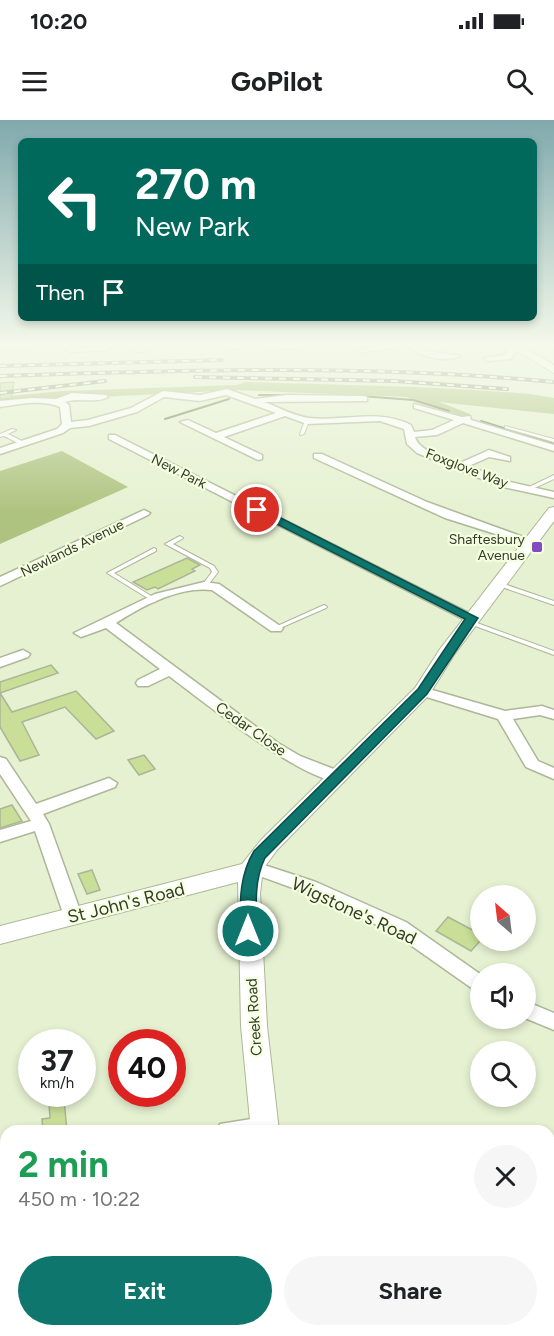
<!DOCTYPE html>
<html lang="en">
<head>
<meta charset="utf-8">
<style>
	:root { --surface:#fff; --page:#f6f6f6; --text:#202124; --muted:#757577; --accent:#0f766e }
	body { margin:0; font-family:Figtree,sans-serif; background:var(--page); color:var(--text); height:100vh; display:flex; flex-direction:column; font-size:22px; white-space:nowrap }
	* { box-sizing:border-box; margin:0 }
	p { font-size:20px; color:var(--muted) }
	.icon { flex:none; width:33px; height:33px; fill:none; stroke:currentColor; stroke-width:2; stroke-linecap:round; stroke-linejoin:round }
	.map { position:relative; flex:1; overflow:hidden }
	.drawer { position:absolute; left:0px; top:1005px; width:555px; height:212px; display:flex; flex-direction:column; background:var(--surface); border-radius:18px 18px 0 0; box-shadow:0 3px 9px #0003 }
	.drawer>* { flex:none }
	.guide { position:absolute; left:18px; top:18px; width:519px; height:183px; border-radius:9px; box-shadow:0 3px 9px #0003; background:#00695c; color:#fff; overflow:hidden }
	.needle { width:39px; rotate:332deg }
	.buttons { position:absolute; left:470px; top:765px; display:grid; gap:12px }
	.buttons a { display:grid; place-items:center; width:66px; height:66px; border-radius:50%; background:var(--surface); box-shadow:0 3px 9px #0003; font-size:30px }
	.speed { position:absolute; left:18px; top:909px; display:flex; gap:12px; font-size:30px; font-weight:700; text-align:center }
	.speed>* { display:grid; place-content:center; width:78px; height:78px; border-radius:50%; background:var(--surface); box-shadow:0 3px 9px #0003; line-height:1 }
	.speed small { font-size:15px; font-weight:400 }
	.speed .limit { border:9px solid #d22; background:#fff; color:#111 }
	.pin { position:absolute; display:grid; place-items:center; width:51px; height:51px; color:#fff; margin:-26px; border:3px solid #fff; border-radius:50%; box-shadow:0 2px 6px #0007 }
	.me { position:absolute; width:66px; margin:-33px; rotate:0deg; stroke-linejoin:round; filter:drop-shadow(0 0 4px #0008) }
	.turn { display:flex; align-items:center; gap:21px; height:126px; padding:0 18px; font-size:27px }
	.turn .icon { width:78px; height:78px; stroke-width:2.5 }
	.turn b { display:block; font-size:42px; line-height:51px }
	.then { display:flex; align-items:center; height:57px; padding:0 18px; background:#0003; gap:12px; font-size:22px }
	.round { display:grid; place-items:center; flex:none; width:63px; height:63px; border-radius:32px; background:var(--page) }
	.overview { display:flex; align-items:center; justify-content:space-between; height:102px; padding:0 18px }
	h1 { font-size:36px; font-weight:700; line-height:45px; color:#1e9e55 }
	.primary-button { display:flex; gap:12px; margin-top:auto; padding:12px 18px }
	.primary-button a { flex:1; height:69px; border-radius:36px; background:var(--accent); color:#fff; font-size:24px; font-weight:700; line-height:69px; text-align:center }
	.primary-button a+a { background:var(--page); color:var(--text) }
	.status { display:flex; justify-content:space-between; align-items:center; height:42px; padding:0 30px; background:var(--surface); direction:ltr }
	.status svg { height:16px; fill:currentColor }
	header { display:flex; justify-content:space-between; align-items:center; height:78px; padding:0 18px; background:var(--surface); font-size:27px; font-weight:700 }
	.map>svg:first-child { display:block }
	.green { fill:#aec37f }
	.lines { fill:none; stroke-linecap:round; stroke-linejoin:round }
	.stream { stroke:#6d7c49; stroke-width:2 }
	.building { fill:#c9df98; stroke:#abb597; stroke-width:1.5 }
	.service-casing { stroke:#adb798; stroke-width:2 }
	.minor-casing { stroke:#adb798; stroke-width:3 }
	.tertiary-casing { stroke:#adb798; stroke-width:2 }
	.service { fill:#fff; fill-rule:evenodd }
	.minor { fill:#fff; fill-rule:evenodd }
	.tertiary { fill:#fff; fill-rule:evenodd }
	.rail-casing { stroke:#848b76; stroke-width:4 }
	.rail { stroke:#f4ffde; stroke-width:2; stroke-dasharray:7; stroke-linecap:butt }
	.route { fill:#0f766e; stroke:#0a4d48; stroke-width:1.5 }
	.poi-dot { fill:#834bc2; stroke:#f4ffde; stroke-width:2 }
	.labels { text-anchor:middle; stroke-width:4.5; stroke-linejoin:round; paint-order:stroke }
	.far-street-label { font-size:14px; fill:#363a2e; stroke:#f4ffde }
	.far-poi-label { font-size:14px; fill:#363a2e; stroke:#f4ffde; text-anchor:end }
	.street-label { font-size:15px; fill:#363a2e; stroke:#f4ffde }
	.near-street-label { font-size:18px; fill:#363a2e; stroke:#f4ffde }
</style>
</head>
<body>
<div class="status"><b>10:20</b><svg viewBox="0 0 49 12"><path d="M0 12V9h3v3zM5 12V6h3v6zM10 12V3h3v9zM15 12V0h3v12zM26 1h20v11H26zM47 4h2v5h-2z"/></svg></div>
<header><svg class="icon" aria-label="menu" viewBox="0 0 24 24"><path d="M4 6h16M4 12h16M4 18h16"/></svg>GoPilot<svg class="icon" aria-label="search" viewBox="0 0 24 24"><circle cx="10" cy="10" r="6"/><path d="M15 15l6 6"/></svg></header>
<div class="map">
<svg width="554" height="1216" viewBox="0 0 554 1216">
	<rect width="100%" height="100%" fill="#e6f1d1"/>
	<g class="green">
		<path d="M245,262C341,265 435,266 530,274L554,278V294L439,282L470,294L465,297L406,277L238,270L0,282V277L63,271L237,265Z"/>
		<path d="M62,331L128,367L0,424V351Z"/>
	</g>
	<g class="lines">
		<g class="stream">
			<path d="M259,275H291"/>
			<path d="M361,276L413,280L449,291"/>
			<path d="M165,299L229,279"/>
			<path d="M481,301L554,324"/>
		</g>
	</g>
	<g class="building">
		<path d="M14,262L11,278L0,279V263Z"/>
		<path d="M187,438L200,445L192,449L195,451L158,469L155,467L147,470L133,462Z"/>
		<path d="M51,545L58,553L0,573L12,592L76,571L114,611L96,619L65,587L22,602L39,635L20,641L0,607V562Z"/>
		<path d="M144,635L155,649L139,655L128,640Z"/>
		<path d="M12,685L22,701L0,708V689Z"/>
		<path d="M92,750L100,770L87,774L78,754Z"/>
		<path d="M448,797L480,814V821L471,831L436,811Z"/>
		<path d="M64,980L67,1011H43L42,999L50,998L49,983Z"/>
	</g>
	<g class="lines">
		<defs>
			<g id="service">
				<path d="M17,225L29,230L27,231L17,227L0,231V229Z"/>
				<path d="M305,300L309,301L304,314L300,315V314Z"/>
				<path d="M505,306L554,319V322L505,308Z"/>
				<path d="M12,309L16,310L8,314L26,323V325H22L4,316L0,317V314Z"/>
				<path d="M554,355V359L530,370L525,369Z"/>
				<path d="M180,416L183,418L182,419L173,424L214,446L218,452L208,465H204L203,464L212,452L210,448L165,424Z"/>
				<path d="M154,428L156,429V431L114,453L156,479V481L154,482L107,453Z"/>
				<path d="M498,462L554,481V485L496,465L495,464Z"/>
				<path d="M324,485L326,486L327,487L326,488L278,509L276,510L273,508Z"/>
				<path d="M469,500L554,531V535L467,503L466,502L467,501Z"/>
			</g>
			<g id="minor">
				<path d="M16,224H28L17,228L13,226Z"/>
				<path d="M107,224H115L108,230L70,232L66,230Z"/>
				<path d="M141,224H149L142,232H136L135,230Z"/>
				<path d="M238,224H285L303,227L299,229L247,226L230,230L226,228Z"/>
				<path d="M330,224H338L340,226L336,228Z"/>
				<path d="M385,224H394L397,227L360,233L356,231Z"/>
				<path d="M409,224H415L429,231L460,236C448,243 414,237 409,224Z"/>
				<path d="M516,226L523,228L514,233L511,239L488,241L484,238L505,235L508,229Z"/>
				<path d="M227,269L255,279L287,275L364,276L367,277V281L264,282C278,287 294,296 309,298C344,302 377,288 411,305L414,312L432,310L454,300L414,288V284L462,297L470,296L471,300L554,325V331L463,303L437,315L415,317C419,332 447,338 460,343L489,330L510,337V341L489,337L469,346L506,361L554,372V378L499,366L417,333L407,324L404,309L380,301L307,304L285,296L224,317L262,335V339L258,340L180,302L188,300L216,313L276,293L226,275L200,281L164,277L137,292L89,306L70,308L63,313L0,334V328L57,309L62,304L60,287C41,279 19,284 0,287V281L32,278L56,279L72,273L106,275L108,277C96,284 78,277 65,282L69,285L71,302L88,300L131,288L163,271L200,275Z"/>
				<path d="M109,315H115L479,498L472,502L467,501L109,319Z"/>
				<path d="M314,334H322L427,382L537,422L535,424H527L445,398L314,338Z"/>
				<path d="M144,390L150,393L148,395L0,466V457Z"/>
				<path d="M204,462L219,464L283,508L281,511H271L212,470C180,466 142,486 116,503L278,623L300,636L344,653L346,657L344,661C311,669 199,578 169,556L148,566H138L136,563L138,560L160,549L106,508L81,517L74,513L155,474Z"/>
				<path d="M23,530L30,534L28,537L0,547V538Z"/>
				<path d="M422,567L505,591L542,586L554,590V599L540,595L513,599L538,641L554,648V659L526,647L498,599L417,574L415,571Z"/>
				<path d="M0,637L6,639L36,684L109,658L117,663L115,667L43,694L49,704L82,796L79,801L73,803L67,801L64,796L35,711L0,722V710L31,701L0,654Z"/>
				<path d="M252,741L316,762L406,802L480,854V872L473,869L392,812L304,772L246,751L243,747L246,743Z"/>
				<path d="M525,881L554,893V910L525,898Z"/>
				<path d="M264,997L272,1000L275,1007L273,1011H217L220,1004Z"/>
				<rect x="0" y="1028" width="6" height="20"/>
			</g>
			<g id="tertiary">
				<path d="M506,224H518L554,245V253Z"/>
				<path d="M554,387V401L454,535L429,575L277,730L263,749L260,773L267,906L279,1011H251L241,906L238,762L0,824V806L242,744L261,720L415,568L440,529L549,388Z"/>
				<path d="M271,1210H305L304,1216H270Z"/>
			</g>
		</defs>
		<use href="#service" class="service-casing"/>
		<use href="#minor" class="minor-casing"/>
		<use href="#tertiary" class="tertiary-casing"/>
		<use href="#service" class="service"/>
		<use href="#minor" class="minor"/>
		<use href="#tertiary" class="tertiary"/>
		<defs>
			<g id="rail">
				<path d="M0,246L222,240"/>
				<path d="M0,256C185,250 369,244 554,262"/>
				<path d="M195,257L395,261L507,269"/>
				<path d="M0,273L105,261"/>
			</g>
		</defs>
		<use href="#rail" class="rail-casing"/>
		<use href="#rail" class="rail"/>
	</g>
	<linearGradient id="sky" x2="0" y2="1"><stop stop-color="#80a9ad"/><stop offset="0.57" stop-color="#f4f9ea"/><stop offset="1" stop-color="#f4f9ea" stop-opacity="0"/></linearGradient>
	<rect width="554" height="394" fill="url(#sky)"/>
	<path class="route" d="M253,388H261L478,498L427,574L265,738C254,760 256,786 257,811L248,817L240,811C240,782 239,756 254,731L418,569L465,499L253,392Z"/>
	<rect class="poi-dot" x="531" y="421" width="12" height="12" rx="3"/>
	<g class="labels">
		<g class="far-street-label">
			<text transform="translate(467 348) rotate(21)" y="5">Foxglove Way</text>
			<text transform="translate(179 351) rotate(27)" y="5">New Park</text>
			<text transform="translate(72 428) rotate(-26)" y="5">Newlands Avenue</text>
		</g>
		<g class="far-poi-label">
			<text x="525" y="424">Shaftesbury<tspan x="525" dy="16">Avenue</tspan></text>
		</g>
		<g class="street-label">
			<text transform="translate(251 609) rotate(35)" y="5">Cedar Close</text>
			<text transform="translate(254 897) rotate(-94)" y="5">Creek Road</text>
		</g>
		<g class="near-street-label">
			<text transform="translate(126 783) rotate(-14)" y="6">St John's Road</text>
			<text transform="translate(354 791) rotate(25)" y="6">Wigstone's Road</text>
		</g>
	</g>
</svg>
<div class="buttons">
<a><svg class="needle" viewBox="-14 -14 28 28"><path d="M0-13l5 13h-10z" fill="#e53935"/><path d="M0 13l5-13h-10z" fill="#757577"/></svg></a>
<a><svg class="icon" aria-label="sound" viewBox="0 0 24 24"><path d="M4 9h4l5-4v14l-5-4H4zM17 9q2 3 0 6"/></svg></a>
<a><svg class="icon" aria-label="search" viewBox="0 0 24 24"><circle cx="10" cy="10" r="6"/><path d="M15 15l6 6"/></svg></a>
</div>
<div class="speed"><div>37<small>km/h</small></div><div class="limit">40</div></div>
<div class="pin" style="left:257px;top:390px;background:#d93025"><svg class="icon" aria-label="arrive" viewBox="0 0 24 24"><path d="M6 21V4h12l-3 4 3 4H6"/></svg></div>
<svg class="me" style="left:248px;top:811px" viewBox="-20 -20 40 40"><circle r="17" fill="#0f766e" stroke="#fff" stroke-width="3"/><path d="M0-11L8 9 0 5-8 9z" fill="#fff"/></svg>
<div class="guide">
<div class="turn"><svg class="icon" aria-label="left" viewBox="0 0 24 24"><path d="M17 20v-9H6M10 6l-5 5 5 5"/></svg><div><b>270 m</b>New Park</div></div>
<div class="then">Then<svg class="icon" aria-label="arrive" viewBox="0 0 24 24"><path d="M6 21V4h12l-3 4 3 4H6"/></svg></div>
</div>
<section class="drawer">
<div class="overview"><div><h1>2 min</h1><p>450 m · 10:22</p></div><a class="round"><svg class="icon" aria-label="close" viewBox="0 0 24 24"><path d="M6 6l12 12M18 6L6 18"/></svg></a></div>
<div class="primary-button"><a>Exit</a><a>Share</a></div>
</section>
</div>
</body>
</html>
